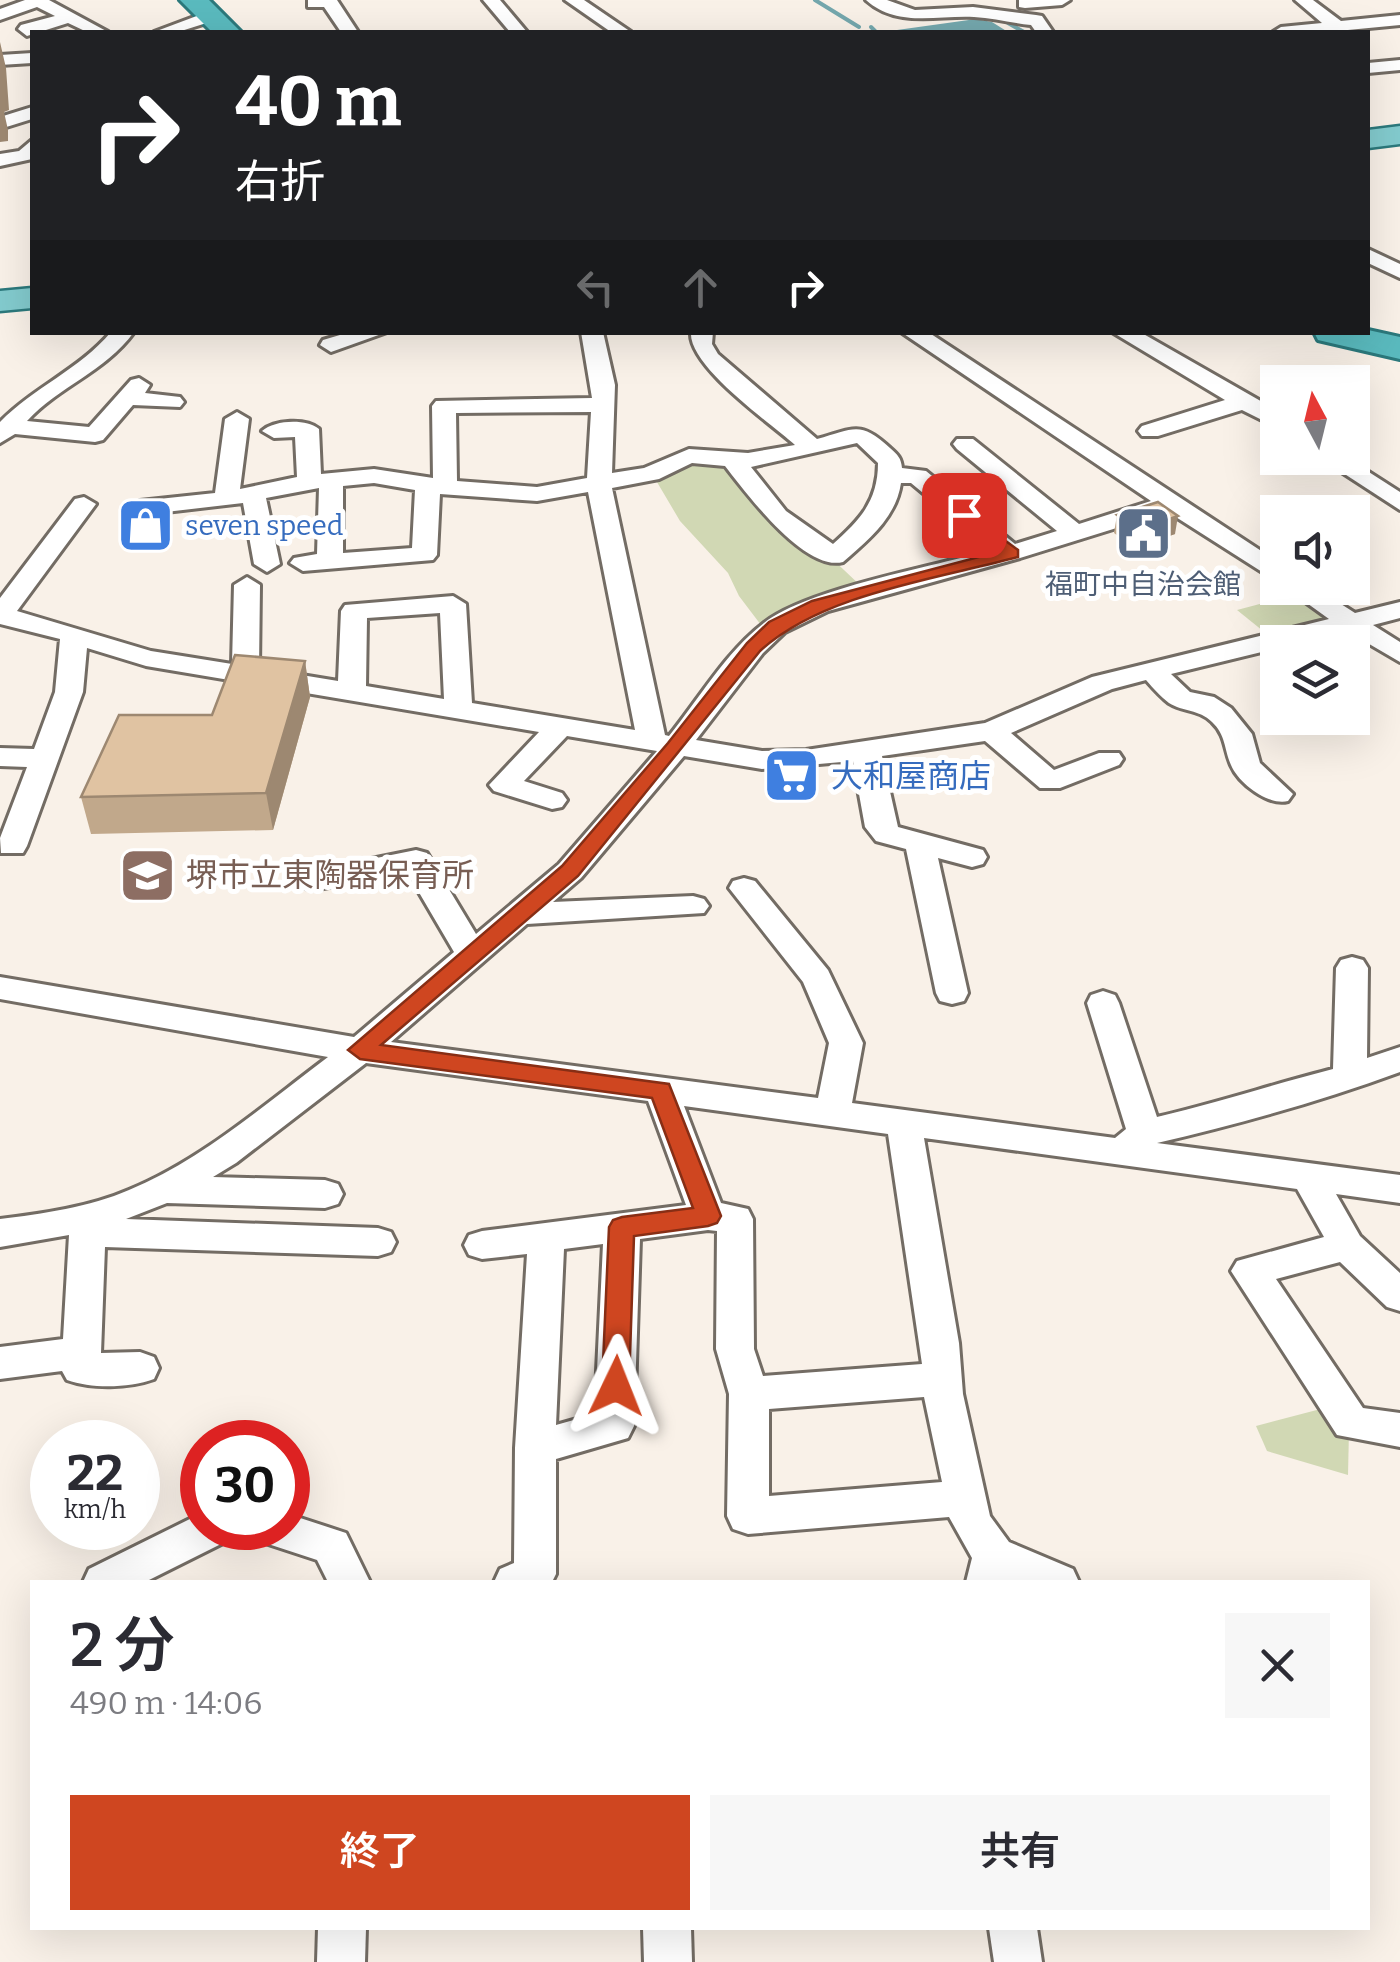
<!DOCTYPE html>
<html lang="ja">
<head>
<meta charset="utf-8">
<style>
	:root { --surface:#fff; --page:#f7f7f7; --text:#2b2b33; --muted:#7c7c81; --accent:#cf4620 }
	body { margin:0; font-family:Bitter,"Noto Sans JP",serif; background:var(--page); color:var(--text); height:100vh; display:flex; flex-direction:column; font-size:38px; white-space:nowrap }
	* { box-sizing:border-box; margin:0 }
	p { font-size:32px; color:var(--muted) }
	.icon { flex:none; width:55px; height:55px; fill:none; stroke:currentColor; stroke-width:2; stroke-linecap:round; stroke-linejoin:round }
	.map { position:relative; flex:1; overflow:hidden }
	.sheet { position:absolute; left:30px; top:1580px; width:1340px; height:350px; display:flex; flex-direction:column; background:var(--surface); border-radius:0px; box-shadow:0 10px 40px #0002 }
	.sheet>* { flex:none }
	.top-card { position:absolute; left:30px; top:30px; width:1340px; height:305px; border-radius:0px; box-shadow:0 10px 40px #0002; background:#202124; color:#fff; overflow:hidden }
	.needle { width:65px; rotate:353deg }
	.controls { position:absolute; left:1260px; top:365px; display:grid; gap:20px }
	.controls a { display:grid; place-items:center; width:110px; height:110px; border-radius:0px; background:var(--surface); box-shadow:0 10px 40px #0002; font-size:50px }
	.speed { position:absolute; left:30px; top:1420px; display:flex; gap:20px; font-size:50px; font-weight:700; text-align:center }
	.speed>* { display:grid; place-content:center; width:130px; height:130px; border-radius:50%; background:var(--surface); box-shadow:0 10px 40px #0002; line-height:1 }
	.speed small { font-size:25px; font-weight:400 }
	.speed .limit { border:15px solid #d22; background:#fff; color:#111 }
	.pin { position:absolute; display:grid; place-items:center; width:85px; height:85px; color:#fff; margin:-42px; border-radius:20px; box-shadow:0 5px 15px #0006 }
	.me { position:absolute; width:110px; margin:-55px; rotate:2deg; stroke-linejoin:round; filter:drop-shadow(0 0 8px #0008) }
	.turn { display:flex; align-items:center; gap:35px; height:210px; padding:0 40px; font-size:45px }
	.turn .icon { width:130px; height:130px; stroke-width:2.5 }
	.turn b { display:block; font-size:70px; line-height:85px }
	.lanes { display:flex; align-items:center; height:95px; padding:0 40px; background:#0003; justify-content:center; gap:50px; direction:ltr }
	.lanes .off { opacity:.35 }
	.round { display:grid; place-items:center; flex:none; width:105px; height:105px; border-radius:0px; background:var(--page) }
	.head { display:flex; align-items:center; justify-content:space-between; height:170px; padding:0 40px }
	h1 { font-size:60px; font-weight:600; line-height:75px }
	.cta { display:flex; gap:20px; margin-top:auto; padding:20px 40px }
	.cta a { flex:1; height:115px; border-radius:0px; background:var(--accent); color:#fff; font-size:40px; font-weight:600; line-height:115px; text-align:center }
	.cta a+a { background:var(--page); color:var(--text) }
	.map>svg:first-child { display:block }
	.green { fill:#d1d8b4 }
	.water { fill:#74a7ad }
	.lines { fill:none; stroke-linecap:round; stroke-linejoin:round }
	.stream { stroke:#74a7ad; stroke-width:4 }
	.minor-casing { stroke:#736c64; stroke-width:6 }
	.primary-casing { stroke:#2c797c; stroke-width:5 }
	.trunk-casing { stroke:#2c797c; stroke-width:6 }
	.minor { fill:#fff; fill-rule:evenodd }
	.primary { fill:#83cbce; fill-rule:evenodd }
	.trunk { fill:#5ababe; fill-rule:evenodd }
	.wall { fill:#c1a88b }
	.shaded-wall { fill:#9d8871 }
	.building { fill:#e0c3a2; stroke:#9d8871; stroke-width:2.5 }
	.route { fill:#cf4620; stroke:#872e15; stroke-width:2.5 }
	.labels { text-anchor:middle; stroke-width:10; stroke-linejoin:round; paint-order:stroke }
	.far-shop-label { font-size:28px; fill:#366cbe; stroke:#fff; text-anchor:start }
	.far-service-label { font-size:28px; fill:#4e5e75; stroke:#fff }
	.shop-label { font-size:32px; fill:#366cbe; stroke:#fff; text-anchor:start }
	.education-label { font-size:32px; fill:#785e54; stroke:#fff; text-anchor:start }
</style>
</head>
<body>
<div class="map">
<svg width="1400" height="1962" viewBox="0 0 1400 1962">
	<rect width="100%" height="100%" fill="#f9f1e8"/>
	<g class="green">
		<path d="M691,462H730L863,588L764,629L739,596L728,573L680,521L654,477Z"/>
		<path d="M1301,593L1336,618L1273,639L1237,610Z"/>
		<path d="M1332,1406L1349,1430L1348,1475L1267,1451L1256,1426Z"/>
	</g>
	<path class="water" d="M976,19L992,22L1008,32H870L868,30H897Z"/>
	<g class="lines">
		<g class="stream">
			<path d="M815,0L859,27"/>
			<path d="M1008,23L1024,32"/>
			<path d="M871,27L876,32"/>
		</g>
		<defs>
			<g id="minor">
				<path d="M25,0H49L108,32H87L68,23L27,36L18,29L21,25L55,16L37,7L0,20V9Z"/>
				<path d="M308,0H337L358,32H341L324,7H308Z"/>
				<path d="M483,0H500L527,32H510Z"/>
				<path d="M565,0H584L631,32H611Z"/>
				<path d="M866,0H887L915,10L973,7L1036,15L1042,16L1053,32H1036L1031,25C1012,23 993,18 974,17C937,15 897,28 866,0Z"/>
				<path d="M1019,0H1070L1062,5L1025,8L1019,7Z"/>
				<path d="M1295,0H1313L1341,21L1400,15V25L1327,32H1273L1281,27L1322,23Z"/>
				<path d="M210,11L218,16L216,20L178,32H154Z"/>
				<path d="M32,53V63L0,65V55Z"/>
				<path d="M1400,60V70L1368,73V63Z"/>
				<path d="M32,107V119L0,129V117Z"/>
				<path d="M32,140V159L0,166V154L19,151Z"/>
				<path d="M1368,249L1400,264V278L1368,263Z"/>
				<path d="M111,332H134C105,372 59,386 27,421L89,427L131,380L139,378L150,385L145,393L180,397L184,402L180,407L133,405L103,440L95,442L15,434L0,443V422C33,388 80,369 111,332Z"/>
				<path d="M350,332H387L331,352L320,345L323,340Z"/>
				<path d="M581,332H603L615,385L612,473L644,468L689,449L748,453L795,445C769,422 688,366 691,332H713L712,344L718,354L817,439C854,429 860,420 890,448C898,455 901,458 902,468L926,471L1015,544L1057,531L957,449L953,444L957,439H973L1079,524L1151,501L901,332H928L1278,562V582L1168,512L1020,558L828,611L785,632L763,653L696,740L762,751L806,750L985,723L1092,677L1329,619L1286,588H1316L1355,613L1400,602V618L1373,625L1400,642V662L1347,631L1300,642H1278V648L1171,674L1190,692L1214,697L1231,708L1252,734L1260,763L1293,794L1288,801C1269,806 1239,784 1231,765C1224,749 1226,735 1212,722C1199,709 1183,712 1169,703C1161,697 1153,688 1146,680L1112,689L1011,733L1054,770L1099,753H1119L1123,759L1119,765L1060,788H1040L985,741L882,756L898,827L983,850L987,857L983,864L972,867L938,858L968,993L964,1001L952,1004L940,1001L936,993L906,849L876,841L865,827L853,761L762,769L684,756L581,878L553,902L693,896L704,899L709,906L704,913L527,924L391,1042L818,1098L829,1043L803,982L729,888L733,881L744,878L755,881L828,970L863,1043L852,1103L1115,1138L1126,1129L1087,1003L1091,995L1103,991L1115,995L1119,1003L1157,1117C1217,1103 1274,1084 1333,1069L1336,968L1341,960L1352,957L1363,960L1368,968L1367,1058L1400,1047V1072C1321,1101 1239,1124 1157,1143L1400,1175V1203L1336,1194L1360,1236L1400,1273V1311L1387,1307L1340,1262L1276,1279L1363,1408L1400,1413V1447L1337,1435L1231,1271L1237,1261L1324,1237L1297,1189L924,1138L959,1343L963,1394L990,1516L1009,1542L1073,1569L1079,1582H966L972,1558L949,1517L748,1534L733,1529L727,1516L729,1394L716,1349L717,1231L708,1230L640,1239L634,1426L628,1438L556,1459V1574L552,1582H494L500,1569L514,1563L515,1448L527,1254L482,1259L469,1255L464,1245L469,1235L482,1231L686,1205L648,1101L366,1063L236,1163L213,1177L325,1180L338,1184L343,1194L338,1204L325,1208L167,1203L126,1219L378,1228L391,1232L396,1242L391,1252L378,1256L105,1247L101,1353L140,1352L154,1357L159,1368L154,1379C129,1388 92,1389 67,1380L62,1371L0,1379V1347L63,1339L69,1235L0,1247V1219C42,1214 90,1207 129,1190C202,1160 265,1104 328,1057L0,999V977L354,1037L454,952L407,872L313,890L302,887L298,880L302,873L416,850L427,853L476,934L559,864L657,751L567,736L524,781L562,793L567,800L562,807L552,809L494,791L489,785L539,732L146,666L87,648L83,692L27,846L23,853H1L0,838L27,767L0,766V748L34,749L55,692L60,639L0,624V598L75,499L84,497L96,504L17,611L151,651L232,664L234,585L247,577L260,585L259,668L338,681L341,611L345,605L453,596L466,604L472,703L635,730L588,492L537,501L440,494L437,555L433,560L303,571L290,563L294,558L317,554L319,488L266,498L280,564L267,572L254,564L243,503L140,515L128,508L140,501L215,493L225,419L237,412L249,419L240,489L297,477L295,437L274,438L262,431C274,420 306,418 319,429L321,474L374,469L433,478L432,406L436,401L592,398ZM591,412L587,478L537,487L457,481L456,413ZM857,443L878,463C878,501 860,520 833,544L786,511L751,467ZM692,463L725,466C746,493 805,572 843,562C868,540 896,518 901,483H911L992,550C935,566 807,589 764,623C726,652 699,699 669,736L665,735L612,488L659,479ZM374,483L415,490L412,548L343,553V486ZM440,613L444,699L366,686L367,618ZM684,1106L888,1134L922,1364L763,1376L754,1349L753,1219L748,1209L721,1203ZM603,1244L595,1414L556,1425L564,1249ZM924,1397L942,1482L769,1496V1409Z"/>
				<path d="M1112,332H1140L1278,411V428L1242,410L1158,436H1142L1138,431L1142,426L1225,400Z"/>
				<path d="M1320,458H1347L1400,492V510Z"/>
				<path d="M202,1513V1528H232L227,1541L145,1582H83L89,1569Z"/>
				<path d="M288,1514L346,1533L370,1582H328L317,1560L259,1541L254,1528H288Z"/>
				<path d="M318,1928H366L365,1962H317Z"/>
				<path d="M643,1928H691L692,1962H644Z"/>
				<path d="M989,1928H1037L1042,1962H994Z"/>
			</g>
			<g id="primary">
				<path d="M1400,126V144L1368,148V130Z"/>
				<path d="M32,288V308L0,311V291Z"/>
			</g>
			<g id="trunk">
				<path d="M180,0H209L241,32H212Z"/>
				<path d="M1368,330L1400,337V359L1318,340L1314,332Z"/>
			</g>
		</defs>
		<use href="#minor" class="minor-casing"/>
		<use href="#primary" class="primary-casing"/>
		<use href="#trunk" class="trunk-casing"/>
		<use href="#minor" class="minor"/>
		<use href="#primary" class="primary"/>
		<use href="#trunk" class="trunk"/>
	</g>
	<g class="wall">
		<path d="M1117,515L1175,534L1135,548L1114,533Z"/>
		<path d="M305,661L310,697L273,830L91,834L81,797Z"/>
	</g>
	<g class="shaded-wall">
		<path d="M0,42L6,68L9,110L4,112L8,130V141L0,142Z"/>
		<path d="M1178,516L1175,534L1135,548L1138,530Z"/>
		<path d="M305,661L310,697L273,830L266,793Z"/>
	</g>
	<g class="building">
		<path d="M1158,502L1178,516L1138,530L1117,515Z"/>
		<path d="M235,655L305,661L266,793L81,797L119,715H212Z"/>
	</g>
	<path class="route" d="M964,510L1018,550V557C936,579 822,594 760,651L578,876L381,1045L669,1084L721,1216L717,1223L708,1226L634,1236L629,1386L625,1394L616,1398L606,1394L602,1386L609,1227L613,1220L622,1217L693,1208L652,1098L360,1059L348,1050L562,866L668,743L747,643L769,622L812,601L998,552L958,519V511Z"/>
	<defs>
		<symbol id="shop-square" viewBox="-11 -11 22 22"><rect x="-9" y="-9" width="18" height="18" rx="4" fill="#3f7fe0" stroke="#fff"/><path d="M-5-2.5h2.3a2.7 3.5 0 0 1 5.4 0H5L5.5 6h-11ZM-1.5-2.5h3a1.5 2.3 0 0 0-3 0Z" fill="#fff"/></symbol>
		<symbol id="civic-square" viewBox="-11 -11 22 22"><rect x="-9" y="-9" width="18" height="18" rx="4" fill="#5c6f8a" stroke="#fff"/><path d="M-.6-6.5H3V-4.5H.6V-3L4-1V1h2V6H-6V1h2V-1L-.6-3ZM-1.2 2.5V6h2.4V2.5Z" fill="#fff"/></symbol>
		<symbol id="supermarket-square" viewBox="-11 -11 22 22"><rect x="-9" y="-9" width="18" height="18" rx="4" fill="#3f7fe0" stroke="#fff"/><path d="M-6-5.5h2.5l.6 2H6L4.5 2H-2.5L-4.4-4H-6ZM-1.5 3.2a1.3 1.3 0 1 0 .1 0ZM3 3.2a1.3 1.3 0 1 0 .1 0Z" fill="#fff"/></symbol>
		<symbol id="school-square" viewBox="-11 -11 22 22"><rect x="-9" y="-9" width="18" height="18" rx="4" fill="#8d6e63" stroke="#fff"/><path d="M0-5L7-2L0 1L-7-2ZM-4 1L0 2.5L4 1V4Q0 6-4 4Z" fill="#fff"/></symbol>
	</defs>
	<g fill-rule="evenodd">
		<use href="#shop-square" x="114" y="494" width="63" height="63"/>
		<use href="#civic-square" x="1112" y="502" width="63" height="63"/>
		<use href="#supermarket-square" x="760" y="744" width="63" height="63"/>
		<use href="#school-square" x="116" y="844" width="63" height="63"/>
	</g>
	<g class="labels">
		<g class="far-shop-label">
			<text x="185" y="535">seven speed</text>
		</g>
		<g class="far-service-label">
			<text x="1143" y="594">福町中自治会館</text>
		</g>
		<g class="shop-label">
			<text x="831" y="787">大和屋商店</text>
		</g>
		<g class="education-label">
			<text x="186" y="886">堺市立東陶器保育所</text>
		</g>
	</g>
</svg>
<div class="controls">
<a><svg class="needle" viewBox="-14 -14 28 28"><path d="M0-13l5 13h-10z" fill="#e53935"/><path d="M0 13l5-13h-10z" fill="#7c7c81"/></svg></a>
<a><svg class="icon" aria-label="sound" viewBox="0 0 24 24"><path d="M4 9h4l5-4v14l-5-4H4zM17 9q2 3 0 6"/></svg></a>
<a><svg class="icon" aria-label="layers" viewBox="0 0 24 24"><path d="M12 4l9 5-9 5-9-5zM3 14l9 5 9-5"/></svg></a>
</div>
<div class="speed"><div>22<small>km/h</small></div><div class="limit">30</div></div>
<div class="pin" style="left:964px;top:515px;background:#d93025"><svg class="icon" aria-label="arrive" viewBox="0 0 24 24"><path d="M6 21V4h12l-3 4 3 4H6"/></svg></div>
<svg class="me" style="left:616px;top:1386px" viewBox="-20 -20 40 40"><path d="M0-17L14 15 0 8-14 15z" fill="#cf4620" stroke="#fff" stroke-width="4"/></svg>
<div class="top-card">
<div class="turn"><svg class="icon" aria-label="right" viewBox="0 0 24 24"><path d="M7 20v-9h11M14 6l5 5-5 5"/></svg><div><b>40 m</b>右折</div></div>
<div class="lanes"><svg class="icon off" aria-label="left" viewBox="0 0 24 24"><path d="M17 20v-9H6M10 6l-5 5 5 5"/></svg><svg class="icon off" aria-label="ahead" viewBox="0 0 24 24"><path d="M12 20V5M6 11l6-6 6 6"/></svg><svg class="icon" aria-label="right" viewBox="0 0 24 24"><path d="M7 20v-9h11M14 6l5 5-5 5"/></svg></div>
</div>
<section class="sheet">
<div class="head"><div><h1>2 分</h1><p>490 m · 14:06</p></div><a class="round"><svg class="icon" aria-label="close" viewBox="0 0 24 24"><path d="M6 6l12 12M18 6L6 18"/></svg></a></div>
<div class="cta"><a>終了</a><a>共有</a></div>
</section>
</div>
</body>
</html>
